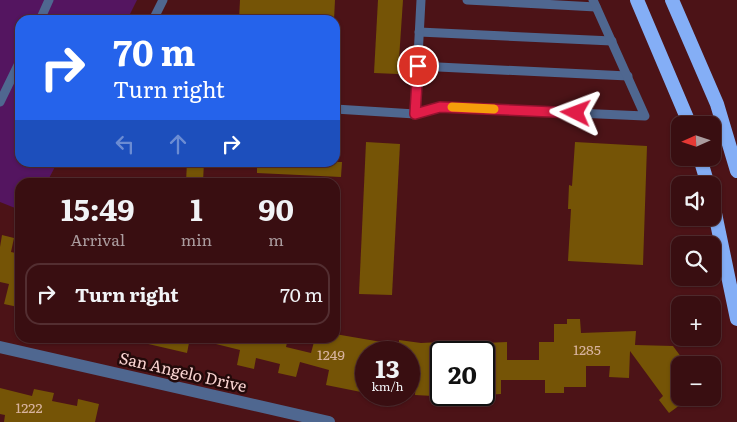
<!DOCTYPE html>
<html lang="en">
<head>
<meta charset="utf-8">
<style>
	:root { --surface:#390e11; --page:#40171a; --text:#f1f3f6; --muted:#ab9c9f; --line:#532e31 }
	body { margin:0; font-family:Literata,serif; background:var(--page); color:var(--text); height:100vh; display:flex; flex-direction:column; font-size:19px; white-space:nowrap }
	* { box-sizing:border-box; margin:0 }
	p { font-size:16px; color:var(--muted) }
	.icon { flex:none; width:28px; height:28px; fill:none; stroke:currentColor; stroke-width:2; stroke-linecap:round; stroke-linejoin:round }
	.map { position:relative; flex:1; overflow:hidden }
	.drawer { position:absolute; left:15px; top:178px; width:325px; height:165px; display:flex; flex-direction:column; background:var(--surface); border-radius:15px; box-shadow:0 1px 4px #0004,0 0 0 1px var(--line) }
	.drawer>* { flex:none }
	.top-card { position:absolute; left:15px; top:15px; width:325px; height:152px; border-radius:15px; box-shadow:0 1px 4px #0004,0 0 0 1px var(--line); background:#2563eb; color:#fff; overflow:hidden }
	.needle { width:32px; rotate:267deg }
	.fabs { position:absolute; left:671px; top:116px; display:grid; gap:10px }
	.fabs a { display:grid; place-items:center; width:50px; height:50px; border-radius:10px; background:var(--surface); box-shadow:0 1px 4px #0004,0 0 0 1px var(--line); font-size:25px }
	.speed { position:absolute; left:355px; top:341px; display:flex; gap:10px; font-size:25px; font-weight:700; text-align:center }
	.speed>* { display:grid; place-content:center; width:65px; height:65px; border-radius:50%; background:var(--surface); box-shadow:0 1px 4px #0004,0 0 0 1px var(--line); line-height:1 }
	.speed small { font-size:12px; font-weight:400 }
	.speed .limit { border:2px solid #111; border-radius:8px; background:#fff; color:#111 }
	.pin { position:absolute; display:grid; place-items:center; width:42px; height:42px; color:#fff; margin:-21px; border:2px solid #fff; border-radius:50%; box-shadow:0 1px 5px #0007 }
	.me { position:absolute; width:55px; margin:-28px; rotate:273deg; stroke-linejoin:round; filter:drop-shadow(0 0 4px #0008) }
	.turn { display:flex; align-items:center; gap:18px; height:105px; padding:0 15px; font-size:22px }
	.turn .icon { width:65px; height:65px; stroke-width:2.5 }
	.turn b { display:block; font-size:35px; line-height:42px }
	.lanes { display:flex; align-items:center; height:48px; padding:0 15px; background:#0003; justify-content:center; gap:25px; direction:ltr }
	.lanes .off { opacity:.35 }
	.eta { display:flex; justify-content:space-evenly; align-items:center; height:85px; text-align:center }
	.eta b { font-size:30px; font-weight:700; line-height:35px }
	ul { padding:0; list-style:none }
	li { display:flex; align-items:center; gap:15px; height:62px; margin:0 10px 8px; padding:0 5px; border:2px solid var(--line); border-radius:15px }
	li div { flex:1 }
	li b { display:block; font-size:19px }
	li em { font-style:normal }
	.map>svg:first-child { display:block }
	.green { fill:#541560 }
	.building { fill:#755406 }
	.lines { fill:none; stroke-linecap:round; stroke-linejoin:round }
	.service { stroke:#4f6790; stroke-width:9 }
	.minor { stroke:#4f6790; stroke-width:12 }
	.trunk { stroke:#84aef6; stroke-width:14 }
	.route-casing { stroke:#92132f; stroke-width:12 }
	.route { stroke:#e11d48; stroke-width:9 }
	.slow { stroke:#f59e0b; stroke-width:9 }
	.labels { text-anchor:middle; stroke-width:5; stroke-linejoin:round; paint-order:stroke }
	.number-label { font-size:14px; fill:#d8b39e }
	.street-label { font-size:16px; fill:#f9d3d1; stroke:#230a0a }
</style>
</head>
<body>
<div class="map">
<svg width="737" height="422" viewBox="0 0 737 422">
	<rect width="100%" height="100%" fill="#4c1317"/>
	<path class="green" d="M0,0H137L127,20H20V162L57,163L47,182H20V210L0,202Z"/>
	<g class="building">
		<path d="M240,0H335L334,20H239Z"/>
		<path d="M378,0H403L398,74L374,73Z"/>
		<path d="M366,142L400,144L392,295L359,294Z"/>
		<path d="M575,142L647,146L643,265L568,261L571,209H568L569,185L572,186Z"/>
		<path d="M187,162H204L203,182H186Z"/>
		<path d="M257,162H342L341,177L257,173Z"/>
		<path d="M2,235L14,238L11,252L20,254V297L18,307L4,304L9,284L0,282V247Z"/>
		<path d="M567,319H580L581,333L636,331L635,345L673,346L687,365H680V405L669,413L659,400L663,396L630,351L629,378L609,377L610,366H586V387H564V393H545V380H501V394L484,395V343L507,342V360H539V342H554V324H567Z"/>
		<path d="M335,334L399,345V340L421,343L441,342V381H434L433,396L415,395L416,381L409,380V352H366V393L326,385L329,370L300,362L296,377L278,373L280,364L256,358L254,369L237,365L240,350L208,342V338H288L286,347L311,353L315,338H335Z"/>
		<path d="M145,338H190L187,353L144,343Z"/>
		<path d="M0,388L32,396L34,389L54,393L52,401L77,406L78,399L99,404L95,422H4L5,415L0,414Z"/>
	</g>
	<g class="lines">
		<g class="service">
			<path d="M467,0L596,7"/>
			<path d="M40,20L49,0"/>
			<path d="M153,20L163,0"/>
			<path d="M419,32L612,41"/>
			<path d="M418,66L628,76"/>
			<path d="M0,102L20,61"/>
			<path d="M335,109L415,114L440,107L645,116L593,0"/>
			<path d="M415,114L421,0"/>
		</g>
		<path class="minor" d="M0,347L329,422"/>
		<g class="trunk">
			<path d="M637,0L690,125"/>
			<path d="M672,0L717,104L737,171"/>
			<path d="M700,158L708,185"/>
			<path d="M712,199L737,319"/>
		</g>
	</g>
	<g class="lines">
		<defs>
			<path id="route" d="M418,66L415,114L440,107L576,113"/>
		</defs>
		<use href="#route" class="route-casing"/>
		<use href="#route" class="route"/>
		<path class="slow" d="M452,107L494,109"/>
	</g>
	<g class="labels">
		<g class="number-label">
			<text x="587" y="355">1285</text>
			<text x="331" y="360">1249</text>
			<text x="29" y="413">1222</text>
		</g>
		<g class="street-label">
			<text transform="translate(183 372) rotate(13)" y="6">San Angelo Drive</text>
		</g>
	</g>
</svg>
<div class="fabs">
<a><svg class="needle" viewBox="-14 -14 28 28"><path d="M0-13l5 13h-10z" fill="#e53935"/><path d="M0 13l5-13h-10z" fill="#ab9c9f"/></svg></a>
<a><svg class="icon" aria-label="sound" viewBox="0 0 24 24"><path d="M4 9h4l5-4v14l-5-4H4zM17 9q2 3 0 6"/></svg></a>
<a><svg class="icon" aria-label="search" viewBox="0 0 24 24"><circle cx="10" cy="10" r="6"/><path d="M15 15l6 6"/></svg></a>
<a>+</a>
<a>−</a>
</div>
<div class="speed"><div>13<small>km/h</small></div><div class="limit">20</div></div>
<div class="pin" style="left:418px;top:66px;background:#d93025"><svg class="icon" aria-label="arrive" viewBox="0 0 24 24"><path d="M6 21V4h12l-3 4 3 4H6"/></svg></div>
<svg class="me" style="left:576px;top:113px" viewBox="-20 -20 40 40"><path d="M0-17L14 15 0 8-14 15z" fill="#e11d48" stroke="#fff" stroke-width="4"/></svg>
<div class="top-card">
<div class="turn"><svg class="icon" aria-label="right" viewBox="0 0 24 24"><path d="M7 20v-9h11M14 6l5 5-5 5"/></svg><div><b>70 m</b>Turn right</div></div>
<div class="lanes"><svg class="icon off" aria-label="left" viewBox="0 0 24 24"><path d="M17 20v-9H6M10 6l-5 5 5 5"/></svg><svg class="icon off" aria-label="ahead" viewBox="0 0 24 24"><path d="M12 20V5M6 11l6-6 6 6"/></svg><svg class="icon" aria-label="right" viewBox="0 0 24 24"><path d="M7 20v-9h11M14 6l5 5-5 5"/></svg></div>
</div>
<section class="drawer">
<div class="eta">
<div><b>15:49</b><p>Arrival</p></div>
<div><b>1</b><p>min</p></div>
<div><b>90</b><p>m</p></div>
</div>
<ul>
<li><svg class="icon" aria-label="right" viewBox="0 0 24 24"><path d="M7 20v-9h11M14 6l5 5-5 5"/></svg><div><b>Turn right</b></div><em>70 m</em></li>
</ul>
</section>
</div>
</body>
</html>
